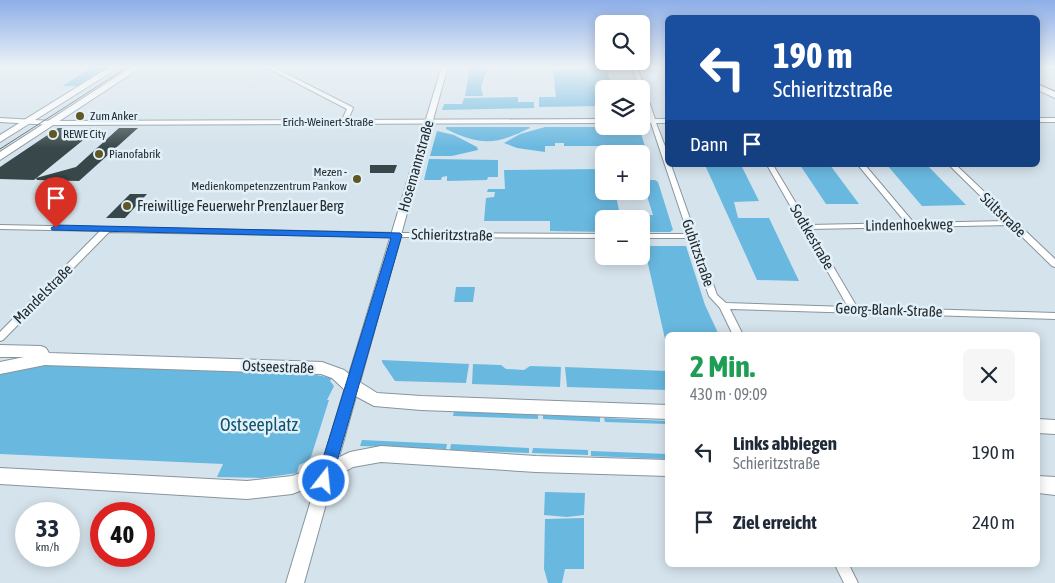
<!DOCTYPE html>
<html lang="de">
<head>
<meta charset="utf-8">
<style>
	:root { --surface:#fff; --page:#f6f6f7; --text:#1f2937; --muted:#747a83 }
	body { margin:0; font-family:"Asap Condensed",sans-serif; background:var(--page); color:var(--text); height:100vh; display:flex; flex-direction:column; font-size:19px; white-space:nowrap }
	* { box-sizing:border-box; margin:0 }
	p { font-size:16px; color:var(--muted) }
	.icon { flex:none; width:28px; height:28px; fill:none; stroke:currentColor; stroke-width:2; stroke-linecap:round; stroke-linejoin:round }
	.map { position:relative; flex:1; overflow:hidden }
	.panel { position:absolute; left:665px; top:332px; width:375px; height:235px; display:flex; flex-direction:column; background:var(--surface); border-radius:8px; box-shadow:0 2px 12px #0003 }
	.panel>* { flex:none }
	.banner { position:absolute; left:665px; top:15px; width:375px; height:152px; border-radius:8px; box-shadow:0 2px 12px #0003; background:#1a4fa0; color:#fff; overflow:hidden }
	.buttons { position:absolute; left:595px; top:15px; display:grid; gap:10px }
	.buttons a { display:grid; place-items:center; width:55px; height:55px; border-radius:8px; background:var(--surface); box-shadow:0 2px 12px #0003; font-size:25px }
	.speed { position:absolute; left:15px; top:502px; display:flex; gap:10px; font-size:25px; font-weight:700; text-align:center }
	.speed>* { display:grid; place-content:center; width:65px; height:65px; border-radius:50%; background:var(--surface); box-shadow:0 2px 12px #0003; line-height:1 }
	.speed small { font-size:12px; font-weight:400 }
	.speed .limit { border:8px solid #d22; background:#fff; color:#111 }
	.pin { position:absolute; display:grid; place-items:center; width:42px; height:42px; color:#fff; margin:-51px -21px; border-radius:50% 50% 50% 0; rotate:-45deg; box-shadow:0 0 5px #0007 }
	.pin .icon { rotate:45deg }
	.me { position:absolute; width:55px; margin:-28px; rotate:16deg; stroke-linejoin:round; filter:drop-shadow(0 0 4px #0008) }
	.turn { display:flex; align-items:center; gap:18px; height:105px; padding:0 25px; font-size:22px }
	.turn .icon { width:65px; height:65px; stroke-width:2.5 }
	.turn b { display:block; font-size:35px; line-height:42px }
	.then { display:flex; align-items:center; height:48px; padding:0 25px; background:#0003; gap:10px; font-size:19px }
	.round { display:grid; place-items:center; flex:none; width:52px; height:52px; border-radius:8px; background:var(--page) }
	.summary { display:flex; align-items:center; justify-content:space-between; height:85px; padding:0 25px }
	h1 { font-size:30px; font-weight:700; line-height:38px; color:#1e9e55 }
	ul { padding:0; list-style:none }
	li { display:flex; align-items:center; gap:15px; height:70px; padding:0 25px }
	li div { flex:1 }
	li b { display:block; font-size:19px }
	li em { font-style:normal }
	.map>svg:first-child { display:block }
	.green { fill:#69b8e0 }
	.building { fill:#384749 }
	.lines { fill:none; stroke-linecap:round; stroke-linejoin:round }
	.minor-casing { stroke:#87959d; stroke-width:2 }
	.tertiary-casing { stroke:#87959d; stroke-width:2 }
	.primary-casing { stroke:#87959d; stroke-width:2 }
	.minor { fill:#fff; fill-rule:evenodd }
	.tertiary { fill:#fff; fill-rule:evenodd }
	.primary { fill:#fff; fill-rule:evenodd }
	.tram { stroke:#5c6469; stroke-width:1 }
	.route { fill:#1a73e8; stroke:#114b97 }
	.poi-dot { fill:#5f5824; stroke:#e2f1f9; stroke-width:2 }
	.labels { text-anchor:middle; stroke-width:5; stroke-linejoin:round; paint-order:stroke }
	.far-poi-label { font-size:12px; fill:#242a2d; stroke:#e2f1f9; text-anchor:start }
	.far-street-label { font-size:12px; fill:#242a2d; stroke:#e2f1f9 }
	.street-label { font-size:15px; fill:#242a2d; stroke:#e2f1f9 }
	.poi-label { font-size:15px; fill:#242a2d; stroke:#e2f1f9; text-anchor:start }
	.near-park-label { font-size:18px; fill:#11526e; stroke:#e2f1f9 }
</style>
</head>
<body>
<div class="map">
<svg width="1055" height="583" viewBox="0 0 1055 583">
	<rect width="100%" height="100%" fill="#d5e3ec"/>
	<g class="green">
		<path d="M93,66H109L77,86H63Z"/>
		<path d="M470,66H488L481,88L483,96H465Z"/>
		<path d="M587,66H590V70H607L609,79L612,80L614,89H604V96L595,95L601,106L539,107V97H556L553,71H575Z"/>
		<path d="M518,97V102H534V108L442,110L444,104H462L464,98Z"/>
		<path d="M446,127H529L530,128C495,145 481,146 446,129Z"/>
		<path d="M545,127H639L648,156L632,154L630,149H621L620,146H564V143H555V146H545V152L517,148L504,143L520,134Z"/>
		<path d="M437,131L454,135L477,147L478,150L452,156H430Z"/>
		<path d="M429,159L498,160V177H488L487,180L447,181V176L442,177L441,180H424Z"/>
		<path d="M705,165H741L759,201L734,202L738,218H769L799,281L757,280Z"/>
		<path d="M800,165H830L859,204H826Z"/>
		<path d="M887,165H927L966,205L922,206Z"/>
		<path d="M604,169V191H615L620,215H653L642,180H655L658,182L673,230L670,232H641V219H604V232L550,231V221H484L486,198L494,197L495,192H487L488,189H505L504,170Z"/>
		<path d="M644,246H686L705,305L719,335H668L667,340L665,339Z"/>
		<path d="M456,287H475L473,302H454Z"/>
		<path d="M382,360L469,364L466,383L395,381L382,362Z"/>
		<path d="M46,364L306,373L332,378L330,381L334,386L327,400H329L310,460L299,465L297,473L262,478L217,477L223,464L0,454V373Z"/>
		<path d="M473,364L501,365L506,369L524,370L530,366L561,367L560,387L472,384Z"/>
		<path d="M565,367L667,371V390L567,387Z"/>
		<path d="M454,411L538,415V419L453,416Z"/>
		<path d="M543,415L600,417V422L543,419Z"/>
		<path d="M604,418L667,421V424L605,422Z"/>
		<path d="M362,440L447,444L446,449L360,446Z"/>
		<path d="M451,444L529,448V453L450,450Z"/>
		<path d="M533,448L588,450V455L532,453Z"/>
		<path d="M591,451L667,454V459L591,456Z"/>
		<path d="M545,492L585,493L584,515L567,517L544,515Z"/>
		<path d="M584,518V569H565L562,583H548L544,569L545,519Z"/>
	</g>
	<g class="building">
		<path d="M58,128H98L34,180L0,179V167Z"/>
		<path d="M119,128H138L79,181L37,180L36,178L76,167Z"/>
		<path d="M370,165H397L394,173H370Z"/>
		<path d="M130,194H147L125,218H106Z"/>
	</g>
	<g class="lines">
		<defs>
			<g id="minor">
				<path d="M264,66H271L352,107L353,108L348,120L604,119V123L52,125L0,122V118L52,121L342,120L347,109Z"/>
				<path d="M632,66H637L655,119H668V123H656L668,154V165H671L717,295L726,303L848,307L767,165H773L809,225L906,223L858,165H865L914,223L1006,221L949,165H956L1055,259V267L1052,266L1010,225L811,229L857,307L1055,313V319L730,309L743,335H733L720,308L709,296L689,238H641V234H688L651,123H641V119H649L641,95V89H639Z"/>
				<path d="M1048,66H1055V69L1048,67Z"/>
				<rect x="1038" y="118" width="17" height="4"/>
				<path d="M0,225L397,233L604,234V238L397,237L109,232L3,340L0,341V332L100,231L0,229Z"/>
				<path d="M835,565H849L858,583H844Z"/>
			</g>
			<path id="tertiary" d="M442,66H448L304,583H286Z"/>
			<g id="primary">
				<path d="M111,66H121L0,142V135Z"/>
				<path d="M133,66H143L0,160V152Z"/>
				<path d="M1038,84L1055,92V98L1038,90Z"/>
				<path d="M0,345L41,346L46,348L49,353L322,362L344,370L358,381L377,393L421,396L668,405V419L421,410L374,406L346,391L332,378L321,374L45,365L0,374V362L24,357H0Z"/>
				<path d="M1038,419L1055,420V434L1038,433Z"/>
				<path d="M381,446L536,456L668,460V476L536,472L381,462L353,467L334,478L292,494L247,499L0,484V468L247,481L292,476L321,466L350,452Z"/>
				<path d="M1038,476L1055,477V495L1038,493Z"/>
			</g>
		</defs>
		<use href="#minor" class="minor-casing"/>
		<use href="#tertiary" class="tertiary-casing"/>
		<use href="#primary" class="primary-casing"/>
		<use href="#minor" class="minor"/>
		<use href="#tertiary" class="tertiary"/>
		<use href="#primary" class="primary"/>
		<g class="tram">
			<path d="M1038,84L1055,91"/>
			<path d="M0,149L129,66"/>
		</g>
	</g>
	<linearGradient id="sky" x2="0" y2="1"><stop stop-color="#8daee8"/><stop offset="0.45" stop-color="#ecf2f6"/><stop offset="1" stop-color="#ecf2f6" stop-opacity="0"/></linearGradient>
	<rect width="1055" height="148" fill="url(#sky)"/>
	<path class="route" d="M56,225L400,233L402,235L330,486L324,488L319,486L316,481L391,238L52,230L51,228Z"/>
	<g class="poi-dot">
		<circle cx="80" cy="116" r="5"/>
		<circle cx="53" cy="134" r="5"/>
		<circle cx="99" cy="154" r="5"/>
		<circle cx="357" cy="179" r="5"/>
		<circle cx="127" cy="206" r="5"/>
	</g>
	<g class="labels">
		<g class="far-poi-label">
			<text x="90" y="120">Zum Anker</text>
			<text x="63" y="138">REWE City</text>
			<text x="109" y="158">Pianofabrik</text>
			<text x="347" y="176" text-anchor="end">Mezen -<tspan x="347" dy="14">Medienkompetenzzentrum Pankow</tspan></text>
		</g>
		<g class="far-street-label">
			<text x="328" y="126">Erich-Weinert-Straße</text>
		</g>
		<g class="street-label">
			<text transform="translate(416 166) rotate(-74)" y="5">Hosemannstraße</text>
			<text transform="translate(1003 215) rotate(44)" y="5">Sültstraße</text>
			<text transform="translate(909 225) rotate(-1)" y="5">Lindenhoekweg</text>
			<text transform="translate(452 235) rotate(1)" y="5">Schieritzstraße</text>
			<text transform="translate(812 237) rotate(60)" y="5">Sodtkestraße</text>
			<text transform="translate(698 253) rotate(71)" y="5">Gubitzstraße</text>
			<text transform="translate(43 294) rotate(-45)" y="5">Mandelstraße</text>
			<text transform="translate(889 310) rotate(2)" y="5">Georg-Blank-Straße</text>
			<text transform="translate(278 367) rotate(2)" y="5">Ostseestraße</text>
		</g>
		<g class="poi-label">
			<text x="137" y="211">Freiwillige Feuerwehr Prenzlauer Berg</text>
		</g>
		<g class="near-park-label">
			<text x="259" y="431">Ostseeplatz</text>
		</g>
	</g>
</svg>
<div class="buttons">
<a><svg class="icon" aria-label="search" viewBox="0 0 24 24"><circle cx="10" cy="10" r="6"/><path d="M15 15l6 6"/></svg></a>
<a><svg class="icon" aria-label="layers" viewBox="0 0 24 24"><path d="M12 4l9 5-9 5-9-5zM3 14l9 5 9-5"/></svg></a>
<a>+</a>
<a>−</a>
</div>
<div class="speed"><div>33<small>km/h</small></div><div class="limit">40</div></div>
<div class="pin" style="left:56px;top:228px;background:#d93025"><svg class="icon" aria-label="arrive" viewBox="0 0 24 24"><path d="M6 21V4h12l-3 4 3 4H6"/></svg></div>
<svg class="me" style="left:324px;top:481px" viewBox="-20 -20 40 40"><circle r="17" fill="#1a73e8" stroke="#fff" stroke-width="3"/><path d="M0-11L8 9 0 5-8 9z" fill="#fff"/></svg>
<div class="banner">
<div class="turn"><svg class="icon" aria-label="left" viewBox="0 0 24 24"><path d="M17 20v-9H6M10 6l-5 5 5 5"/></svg><div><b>190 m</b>Schieritzstraße</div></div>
<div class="then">Dann<svg class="icon" aria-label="arrive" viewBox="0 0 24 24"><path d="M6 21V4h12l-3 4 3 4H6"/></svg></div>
</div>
<section class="panel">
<div class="summary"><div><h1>2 Min.</h1><p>430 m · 09:09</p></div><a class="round"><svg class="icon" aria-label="close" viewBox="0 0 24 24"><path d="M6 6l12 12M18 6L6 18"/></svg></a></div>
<ul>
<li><svg class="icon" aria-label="left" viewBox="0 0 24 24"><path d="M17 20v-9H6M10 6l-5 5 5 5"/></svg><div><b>Links abbiegen</b><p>Schieritzstraße</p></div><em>190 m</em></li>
<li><svg class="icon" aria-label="arrive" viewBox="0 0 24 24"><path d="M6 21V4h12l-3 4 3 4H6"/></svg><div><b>Ziel erreicht</b></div><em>240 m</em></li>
</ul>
</section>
</div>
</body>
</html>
